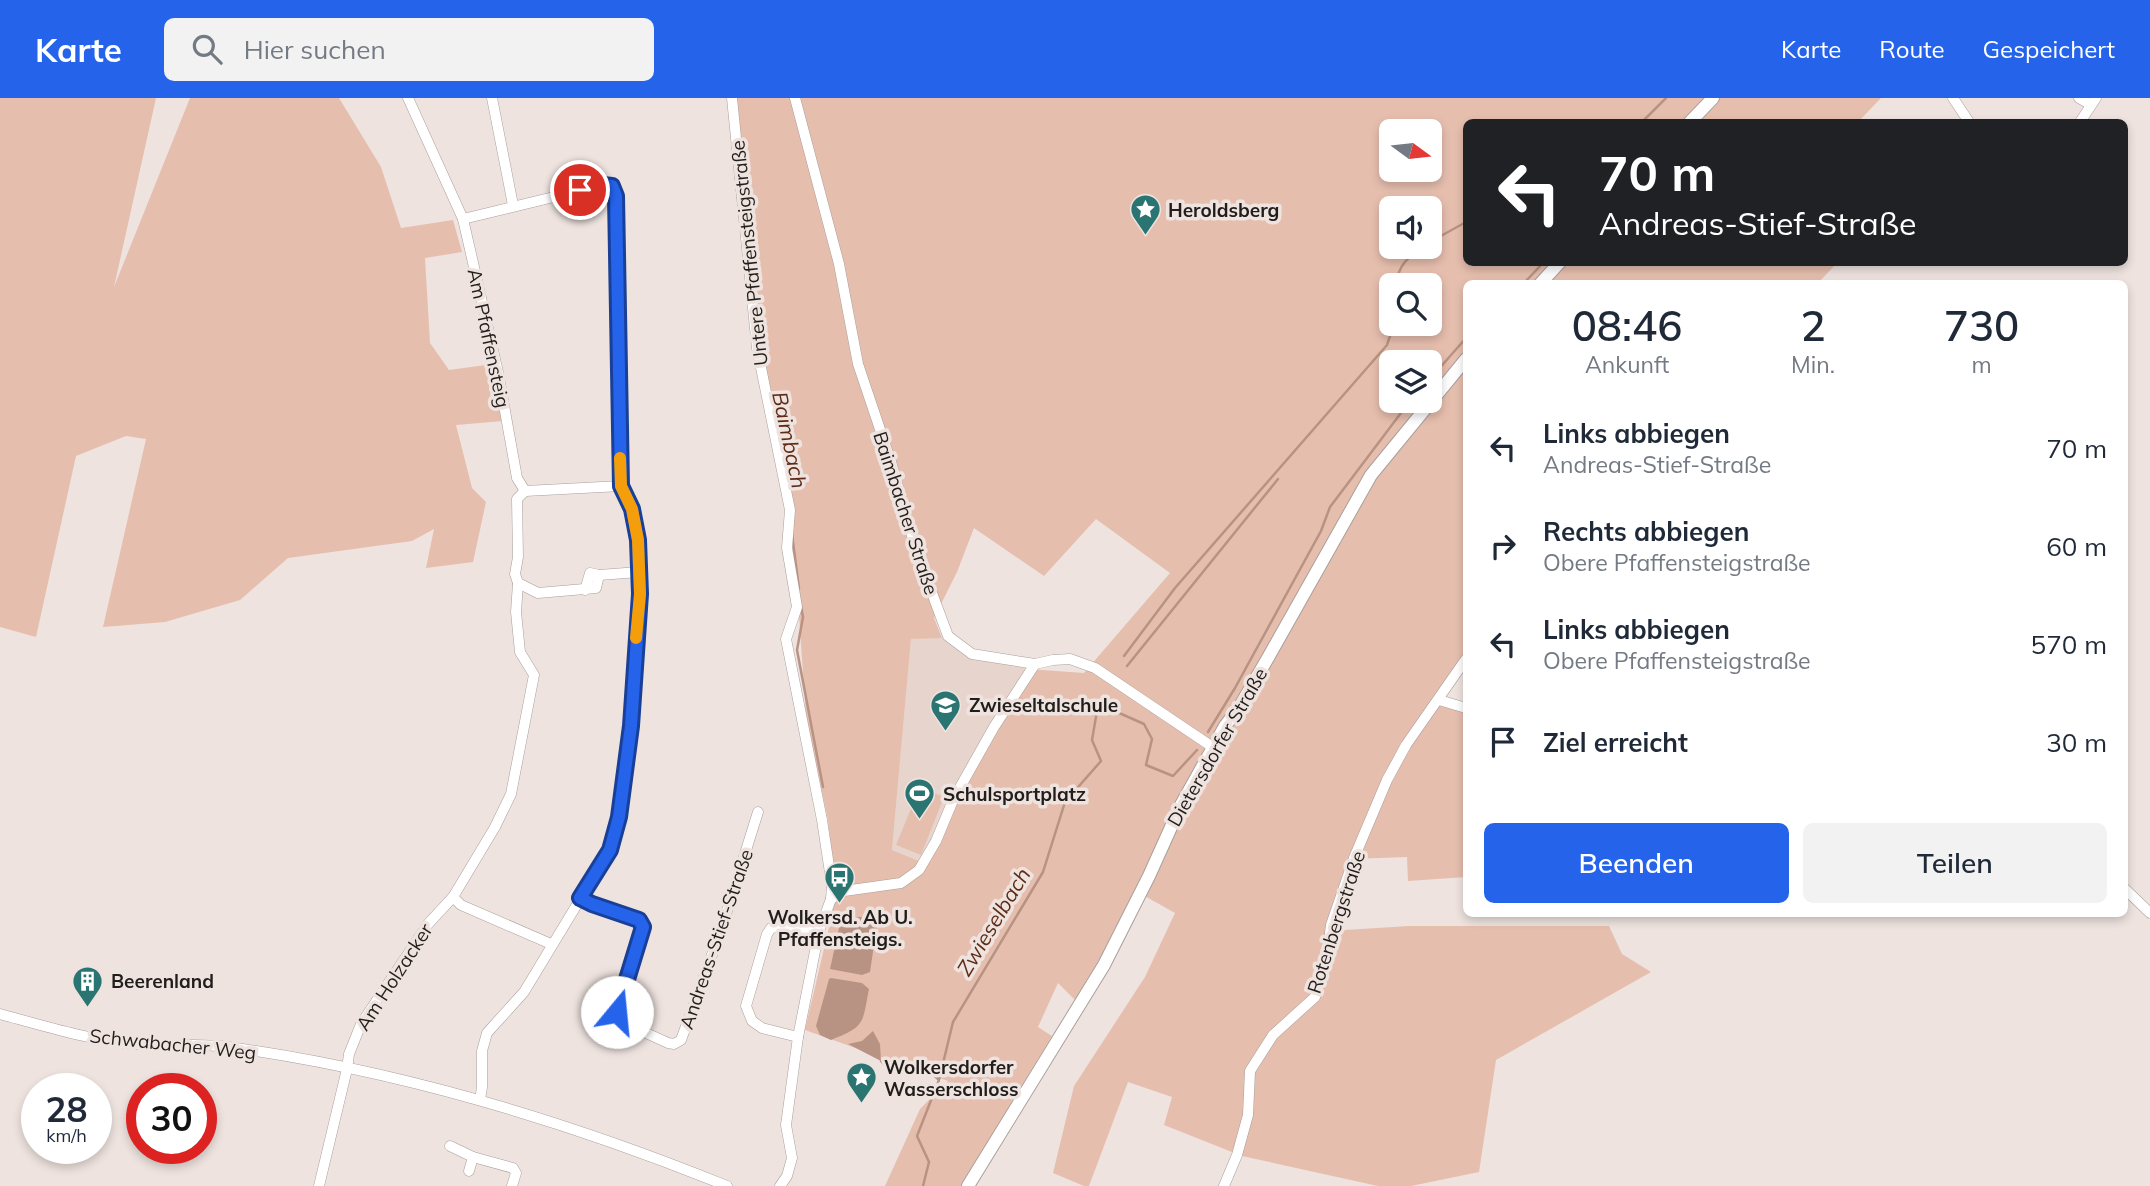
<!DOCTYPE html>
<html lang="de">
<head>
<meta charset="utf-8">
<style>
	:root { --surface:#fff; --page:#f2f2f3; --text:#1f2937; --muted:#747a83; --accent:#2563eb }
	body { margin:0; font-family:Mulish,sans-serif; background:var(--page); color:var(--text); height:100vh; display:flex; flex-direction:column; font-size:26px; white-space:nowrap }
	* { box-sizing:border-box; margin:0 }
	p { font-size:23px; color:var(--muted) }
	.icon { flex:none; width:38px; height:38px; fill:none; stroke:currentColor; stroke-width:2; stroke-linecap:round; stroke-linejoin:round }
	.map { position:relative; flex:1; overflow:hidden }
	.sheet { position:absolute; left:1463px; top:182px; width:665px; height:637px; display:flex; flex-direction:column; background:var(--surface); border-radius:10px; box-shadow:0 4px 10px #0003 }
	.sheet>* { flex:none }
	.hud { position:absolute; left:1463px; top:21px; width:665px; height:147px; border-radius:10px; box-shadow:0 4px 10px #0003; background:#202124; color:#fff; overflow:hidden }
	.needle { width:46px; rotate:105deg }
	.buttons { position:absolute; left:1379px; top:21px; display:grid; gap:14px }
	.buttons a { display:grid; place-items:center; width:63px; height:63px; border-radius:10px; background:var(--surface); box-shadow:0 4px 10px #0003; font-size:35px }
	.speed { position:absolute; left:21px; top:975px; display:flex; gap:14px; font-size:35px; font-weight:700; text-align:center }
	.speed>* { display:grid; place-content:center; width:91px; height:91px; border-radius:50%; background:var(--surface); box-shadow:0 4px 10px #0003; line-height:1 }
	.speed small { font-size:18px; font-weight:400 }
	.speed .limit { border:10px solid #d22; background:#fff; color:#111 }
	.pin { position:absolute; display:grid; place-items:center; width:60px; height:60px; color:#fff; margin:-30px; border:4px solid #fff; border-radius:50%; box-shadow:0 2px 7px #0007 }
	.me { position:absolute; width:77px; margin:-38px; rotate:17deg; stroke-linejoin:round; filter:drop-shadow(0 0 5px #0008) }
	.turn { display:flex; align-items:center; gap:24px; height:147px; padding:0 21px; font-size:32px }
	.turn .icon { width:91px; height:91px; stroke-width:2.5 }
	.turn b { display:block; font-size:49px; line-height:60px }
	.eta { display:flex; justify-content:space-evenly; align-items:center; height:119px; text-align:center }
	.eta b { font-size:42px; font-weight:600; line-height:49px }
	.primary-button { display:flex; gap:14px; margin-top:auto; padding:14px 21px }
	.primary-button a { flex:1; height:80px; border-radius:10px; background:var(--accent); color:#fff; font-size:28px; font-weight:600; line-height:80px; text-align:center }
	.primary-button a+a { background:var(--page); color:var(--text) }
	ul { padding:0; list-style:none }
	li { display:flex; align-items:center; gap:21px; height:98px; padding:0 21px }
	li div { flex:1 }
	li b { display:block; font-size:26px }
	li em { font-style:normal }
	header { display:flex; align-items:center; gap:42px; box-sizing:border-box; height:98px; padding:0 35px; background:var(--accent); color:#fff }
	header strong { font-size:33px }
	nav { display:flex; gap:38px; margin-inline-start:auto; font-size:24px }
	.search { width:490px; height:63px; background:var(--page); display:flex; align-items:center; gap:18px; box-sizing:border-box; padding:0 24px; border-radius:10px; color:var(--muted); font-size:26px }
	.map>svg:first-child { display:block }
	.built { fill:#e7d5cd }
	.green { fill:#e6beae; fill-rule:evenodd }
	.water { fill:#b89383 }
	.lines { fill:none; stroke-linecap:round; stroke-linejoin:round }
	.stream { stroke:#b89383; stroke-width:2.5 }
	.minor-casing { stroke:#a99f9b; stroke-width:11 }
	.tertiary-casing { stroke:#a99f9b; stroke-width:14 }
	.minor { stroke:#fff; stroke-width:10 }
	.tertiary { stroke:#fff; stroke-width:12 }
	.route-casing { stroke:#184099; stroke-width:18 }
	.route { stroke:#2563eb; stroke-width:12 }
	.slow { stroke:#f59e0b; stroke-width:12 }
	.labels { text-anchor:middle; stroke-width:7; stroke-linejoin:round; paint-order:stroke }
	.poi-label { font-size:19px; font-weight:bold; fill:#201d1b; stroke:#eee3df; text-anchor:start }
	.street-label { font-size:19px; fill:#201d1b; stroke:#eee3df }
	.water-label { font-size:21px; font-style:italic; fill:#5e2c16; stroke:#eee3df }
</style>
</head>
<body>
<header>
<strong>Karte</strong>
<div class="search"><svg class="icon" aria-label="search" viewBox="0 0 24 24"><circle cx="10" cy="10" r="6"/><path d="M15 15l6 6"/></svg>Hier suchen</div>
<nav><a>Karte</a><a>Route</a><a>Gespeichert</a></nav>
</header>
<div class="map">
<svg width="2150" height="1088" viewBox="0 0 2150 1088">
	<rect width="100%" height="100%" fill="#eee3df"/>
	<path class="built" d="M911,540H942L969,557L1028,571L923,764L892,752Z"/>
	<g class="green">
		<path d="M0,0H156L114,189L190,0H339L381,69L401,130L453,122L462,154L425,160L430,245L449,272L493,266L503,323L456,327L472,390L486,404L473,464L426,470L434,431L412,443L288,460L240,502L165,524L103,529L146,341L126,338L76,358L36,539L0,529Z"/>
		<path d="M732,0H1881L1858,24H1466V164L1837,165L1818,185L1466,186V571L1442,600L1466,608V779L1408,783L1407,759L1351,761L1329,833L1409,828H1609L1622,856L1651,874L1496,962L1479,1074L1411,1088H1378L1242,1058L1164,1027L1172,999L1128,984L1089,1088H1084L1053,1075L1074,988L1145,879L1175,815L1143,797L1081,908L1058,885L1038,929L1052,938L961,1088H885L920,1011L948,983L805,932L836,799L828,722L806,618L797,489L785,371L756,253ZM1391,33H1430V72H1391ZM1391,110H1430V149H1391ZM1391,187H1430V226H1391ZM1391,264H1430V303H1391ZM1096,421L1170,475L1084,575L1028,571L922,764L892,752L911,541L942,540L934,520L957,474L974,430L1044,478Z"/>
		<path d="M920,689L944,699L921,757L896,747Z"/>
	</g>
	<g class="water">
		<path d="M858,819L878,820L870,874L862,877L830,871L839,830Z"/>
		<path d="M831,880L862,885L869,891C862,926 866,928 831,942L820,937L816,928L829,881Z"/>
		<path d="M873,933L880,946L881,963L848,946L862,943Z"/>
	</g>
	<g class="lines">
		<g class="stream">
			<path d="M1642,24L1666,0"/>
			<path d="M1430,144L1466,124"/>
			<path d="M1523,186L1544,164"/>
			<path d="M1396,187C1398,168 1407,160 1422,149"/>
			<path d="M1430,281L1466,240"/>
			<path d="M792,436L799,491"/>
			<path d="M801,508L803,519L797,552L823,689"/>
			<path d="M1124,558L1175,490L1387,247L1394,226"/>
			<path d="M1127,568L1278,381"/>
			<path d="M1208,634L1235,590L1321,433L1330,409L1410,303"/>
			<path d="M881,963C892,978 914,975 931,975L938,981"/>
			<path d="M923,1088L929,1064L917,1038L939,982L953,924L1043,774L1065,704L1101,663L1092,642L1097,613L1108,610L1144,626L1152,641L1146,667L1173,678L1197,652"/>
		</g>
		<defs>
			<g id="minor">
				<path d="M408,0L463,121L498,274L517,380L525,393"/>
				<path d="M492,0L513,107"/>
				<path d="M732,0L757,250L790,412L787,450L797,509L786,541L822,722L832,788L831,801L819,833L798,939L786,1027L792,1060L787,1078L780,1088"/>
				<path d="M795,0L839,166L858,266L891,364L916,452L948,538L972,556L1035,566L1053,562L1070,561L1095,570L1214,650"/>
				<path d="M1953,0L1969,24"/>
				<path d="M2079,0L2091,7"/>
				<path d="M2080,24L2096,0"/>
				<path d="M463,121L603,87L612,88L616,98L621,388L632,411L638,442L640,496L631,628L619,719L610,752L524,894L487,935L482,953V989L480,1002"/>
				<path d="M525,393L517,401L518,459L515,476L518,485L538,495L596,490L599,477"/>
				<path d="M525,393L621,388"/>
				<path d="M585,492L590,475L599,477L639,474"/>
				<path d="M1439,602L1466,610"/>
				<path d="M2124,790L2150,815"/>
				<path d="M453,799L461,807L551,846"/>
				<path d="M580,800L592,806L639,822L643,829L617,914L620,923L668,945L674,946L681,942L721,832L758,714"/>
				<path d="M831,801L844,793L901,785L919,772L936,743L954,700L994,629L1035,566"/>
				<path d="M0,916C44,928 89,942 135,946C169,948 202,945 236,950C404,974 569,1024 727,1088"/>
				<path d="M798,939L762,930L752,923L746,908L767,836L771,830L784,828L819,833"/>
				<path d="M450,1048L473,1059L513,1070L516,1075L512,1088"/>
				<path d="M469,1073L473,1059"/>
				<path d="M319,1088L347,971L349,956L361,926L428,826L453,799L495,729L511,696L534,577L520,554L516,514L518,485"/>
				<path d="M1224,1088L1237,1057L1248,1017L1250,973L1273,937L1315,899L1327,859L1331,827L1354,760L1387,682L1406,647L1466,561"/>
			</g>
			<g id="tertiary">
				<path d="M1690,24L1713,0"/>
				<path d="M1540,186L1560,164"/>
				<path d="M968,1088L1104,867L1149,778L1181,707L1225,628L1240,608L1269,558L1371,377L1466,261"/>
			</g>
		</defs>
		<use href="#minor" class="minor-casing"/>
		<use href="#tertiary" class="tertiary-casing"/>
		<use href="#minor" class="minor"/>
		<use href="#tertiary" class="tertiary"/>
	</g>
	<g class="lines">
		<defs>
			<path id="route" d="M580,92L603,87L612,88L616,98L621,388L632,411L638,442L640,496L631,628L619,719L610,752L580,800L592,806L639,822L643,829L617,914"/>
		</defs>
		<use href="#route" class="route-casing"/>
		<use href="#route" class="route"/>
		<path class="slow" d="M620,360L621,388L632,411L638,442L640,496L636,540"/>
	</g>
	<defs>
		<symbol id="sight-pin" viewBox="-11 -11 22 30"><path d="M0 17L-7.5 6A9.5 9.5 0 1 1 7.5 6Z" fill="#2a7472" stroke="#eee3df"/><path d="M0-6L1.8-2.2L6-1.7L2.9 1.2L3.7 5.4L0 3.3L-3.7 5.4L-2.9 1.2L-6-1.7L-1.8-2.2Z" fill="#fff"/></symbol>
		<symbol id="school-pin" viewBox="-11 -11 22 30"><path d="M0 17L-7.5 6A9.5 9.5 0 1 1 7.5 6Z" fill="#2a7472" stroke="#eee3df"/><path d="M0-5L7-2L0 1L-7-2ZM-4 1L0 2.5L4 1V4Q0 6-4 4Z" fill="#fff"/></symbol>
		<symbol id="stadium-pin" viewBox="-11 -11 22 30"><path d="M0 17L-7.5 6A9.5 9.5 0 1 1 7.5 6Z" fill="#2a7472" stroke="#eee3df"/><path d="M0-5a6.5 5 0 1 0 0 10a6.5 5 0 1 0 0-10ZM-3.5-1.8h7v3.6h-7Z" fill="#fff"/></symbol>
		<symbol id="bus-pin" viewBox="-11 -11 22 30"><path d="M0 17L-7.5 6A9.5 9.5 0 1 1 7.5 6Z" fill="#2a7472" stroke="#eee3df"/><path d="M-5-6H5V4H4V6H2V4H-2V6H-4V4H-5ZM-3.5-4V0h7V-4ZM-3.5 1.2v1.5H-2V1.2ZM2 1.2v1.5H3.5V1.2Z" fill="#fff"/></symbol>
		<symbol id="building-pin" viewBox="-11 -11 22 30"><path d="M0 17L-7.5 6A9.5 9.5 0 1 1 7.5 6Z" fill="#2a7472" stroke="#eee3df"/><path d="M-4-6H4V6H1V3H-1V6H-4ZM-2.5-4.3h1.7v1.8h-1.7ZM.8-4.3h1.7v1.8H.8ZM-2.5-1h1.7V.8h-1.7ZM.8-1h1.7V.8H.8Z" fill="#fff"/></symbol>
	</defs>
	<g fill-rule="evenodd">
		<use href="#sight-pin" x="1128" y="94" width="35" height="47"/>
		<use href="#school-pin" x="928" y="590" width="35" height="47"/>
		<use href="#stadium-pin" x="902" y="678" width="35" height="47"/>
		<use href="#bus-pin" x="822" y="762" width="35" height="47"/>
		<use href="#building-pin" x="70" y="866" width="35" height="47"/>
		<use href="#sight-pin" x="844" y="962" width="35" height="47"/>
	</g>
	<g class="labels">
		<g class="poi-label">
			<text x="1168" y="119">Heroldsberg</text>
			<text x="969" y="614">Zwieseltalschule</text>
			<text x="943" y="703">Schulsportplatz</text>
			<text x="840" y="826" text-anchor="middle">Wolkersd. Ab U.<tspan x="840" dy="22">Pfaffensteigs.</tspan></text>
			<text x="111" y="890">Beerenland</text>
			<text x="884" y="976">Wolkersdorfer<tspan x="884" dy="22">Wasserschloss</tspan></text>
		</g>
		<g class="street-label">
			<text transform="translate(749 155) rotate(-96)" y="7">Untere Pfaffensteigstraße</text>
			<text transform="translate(489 240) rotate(78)" y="7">Am Pfaffensteig</text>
			<text transform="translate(906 415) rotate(72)" y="7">Baimbacher Straße</text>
			<text transform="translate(1217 649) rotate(-60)" y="7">Dietersdorfer Straße</text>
			<text transform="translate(1336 824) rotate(-72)" y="7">Rotenbergstraße</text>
			<text transform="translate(716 841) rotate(-71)" y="7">Andreas-Stief-Straße</text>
			<text transform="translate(394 879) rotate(-57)" y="7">Am Holzacker</text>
			<text transform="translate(173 946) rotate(6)" y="7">Schwabacher Weg</text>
		</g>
		<g class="water-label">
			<text transform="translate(789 342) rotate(78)" y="7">Baimbach</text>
			<text transform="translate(994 824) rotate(-59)" y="7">Zwieselbach</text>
		</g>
	</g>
</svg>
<div class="buttons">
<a><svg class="needle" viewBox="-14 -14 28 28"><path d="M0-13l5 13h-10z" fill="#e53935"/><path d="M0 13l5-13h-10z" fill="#747a83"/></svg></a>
<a><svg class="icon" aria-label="sound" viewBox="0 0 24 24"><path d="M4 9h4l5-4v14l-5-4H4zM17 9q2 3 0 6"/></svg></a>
<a><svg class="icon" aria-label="search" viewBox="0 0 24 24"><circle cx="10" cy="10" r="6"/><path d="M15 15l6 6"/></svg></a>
<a><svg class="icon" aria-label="layers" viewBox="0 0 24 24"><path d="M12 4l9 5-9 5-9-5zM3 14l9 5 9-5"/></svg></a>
</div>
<div class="speed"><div>28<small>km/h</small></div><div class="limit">30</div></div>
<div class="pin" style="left:580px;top:92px;background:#d93025"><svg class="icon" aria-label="arrive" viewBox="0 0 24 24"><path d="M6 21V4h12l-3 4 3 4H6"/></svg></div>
<svg class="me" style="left:617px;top:914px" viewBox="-20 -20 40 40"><circle r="19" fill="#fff"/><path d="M0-13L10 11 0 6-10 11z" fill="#2563eb"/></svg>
<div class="hud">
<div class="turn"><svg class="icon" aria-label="left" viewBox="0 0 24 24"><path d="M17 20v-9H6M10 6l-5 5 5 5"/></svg><div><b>70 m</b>Andreas-Stief-Straße</div></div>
</div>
<section class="sheet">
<div class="eta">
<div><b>08:46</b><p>Ankunft</p></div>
<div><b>2</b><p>Min.</p></div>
<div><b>730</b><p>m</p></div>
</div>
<ul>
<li><svg class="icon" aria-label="left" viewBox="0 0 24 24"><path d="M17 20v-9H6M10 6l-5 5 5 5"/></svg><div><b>Links abbiegen</b><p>Andreas-Stief-Straße</p></div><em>70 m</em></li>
<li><svg class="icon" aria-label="right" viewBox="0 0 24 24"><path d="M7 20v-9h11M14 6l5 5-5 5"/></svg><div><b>Rechts abbiegen</b><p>Obere Pfaffensteigstraße</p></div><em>60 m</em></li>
<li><svg class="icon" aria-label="left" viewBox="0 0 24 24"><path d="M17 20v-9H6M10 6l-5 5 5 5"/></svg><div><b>Links abbiegen</b><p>Obere Pfaffensteigstraße</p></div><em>570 m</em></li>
<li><svg class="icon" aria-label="arrive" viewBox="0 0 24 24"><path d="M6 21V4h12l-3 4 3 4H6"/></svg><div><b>Ziel erreicht</b></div><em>30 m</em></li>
</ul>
<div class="primary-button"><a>Beenden</a><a>Teilen</a></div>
</section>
</div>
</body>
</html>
